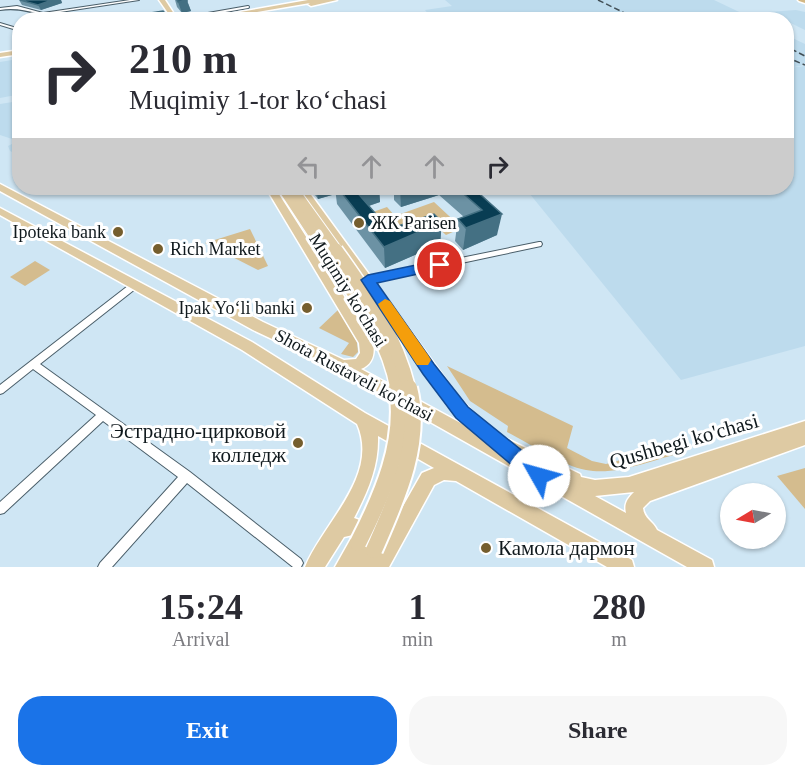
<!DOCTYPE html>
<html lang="en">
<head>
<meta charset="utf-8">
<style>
	:root { --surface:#fff; --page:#f7f7f7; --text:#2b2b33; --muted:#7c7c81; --accent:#1a73e8 }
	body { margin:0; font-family:"Times New Roman",serif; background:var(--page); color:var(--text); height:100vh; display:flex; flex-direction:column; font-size:22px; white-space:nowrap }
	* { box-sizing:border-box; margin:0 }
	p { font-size:20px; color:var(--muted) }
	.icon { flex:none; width:33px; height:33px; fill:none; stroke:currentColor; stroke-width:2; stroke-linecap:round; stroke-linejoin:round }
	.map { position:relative; height:567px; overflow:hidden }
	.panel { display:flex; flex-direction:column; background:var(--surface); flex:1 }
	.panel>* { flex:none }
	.banner { position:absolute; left:12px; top:12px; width:782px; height:183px; border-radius:24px; box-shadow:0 2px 4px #0004; background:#fff; color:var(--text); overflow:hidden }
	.needle { width:39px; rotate:260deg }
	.controls { position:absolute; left:720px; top:483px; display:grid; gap:12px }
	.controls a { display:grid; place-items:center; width:66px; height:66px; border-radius:50%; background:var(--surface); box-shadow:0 2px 4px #0004; font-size:30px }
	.pin { position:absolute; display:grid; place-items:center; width:51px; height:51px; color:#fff; margin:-26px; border:3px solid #fff; border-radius:50%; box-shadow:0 2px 6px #0007 }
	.me { position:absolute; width:66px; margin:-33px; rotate:308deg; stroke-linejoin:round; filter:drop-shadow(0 0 4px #0008) }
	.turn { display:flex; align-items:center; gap:21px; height:126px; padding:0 18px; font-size:27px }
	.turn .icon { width:78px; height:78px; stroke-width:2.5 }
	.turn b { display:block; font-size:42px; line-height:51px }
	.lanes { display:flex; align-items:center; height:57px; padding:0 18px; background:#0003; justify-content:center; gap:30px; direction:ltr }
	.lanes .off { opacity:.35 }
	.eta { display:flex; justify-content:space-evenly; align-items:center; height:102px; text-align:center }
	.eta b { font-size:36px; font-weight:700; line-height:42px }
	.cta { display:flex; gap:12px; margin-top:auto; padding:12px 18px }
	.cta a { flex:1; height:69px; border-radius:24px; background:var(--accent); color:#fff; font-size:24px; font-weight:700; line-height:69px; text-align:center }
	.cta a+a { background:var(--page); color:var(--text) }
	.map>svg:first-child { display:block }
	.built { fill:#bddbed }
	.green { fill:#d4bc8e }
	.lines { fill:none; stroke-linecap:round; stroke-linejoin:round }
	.pedestrian-casing { stroke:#4a5e69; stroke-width:4 }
	.minor-casing { stroke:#4a5e69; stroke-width:2 }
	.primary-casing { stroke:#fff; stroke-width:3 }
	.trunk-casing { stroke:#fff; stroke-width:3 }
	.pedestrian { stroke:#fff; stroke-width:2 }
	.minor { fill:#fff; fill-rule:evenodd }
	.primary { fill:#decaa3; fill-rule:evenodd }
	.trunk { fill:#d3b884; fill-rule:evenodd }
	.rail { stroke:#424f56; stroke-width:1.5; stroke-dasharray:6 3; stroke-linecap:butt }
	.primary-bridge-far2-casing { stroke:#fff; stroke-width:12; stroke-linecap:butt }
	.primary-bridge-far1-casing { stroke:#fff; stroke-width:16; stroke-linecap:butt }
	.primary-bridge-casing { stroke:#fff; stroke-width:20; stroke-linecap:butt }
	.primary-bridge-far2 { stroke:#decaa3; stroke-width:10 }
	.primary-bridge-far1 { stroke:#decaa3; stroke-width:13 }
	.primary-bridge { stroke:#decaa3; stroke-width:16 }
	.wall { fill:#6c92a4 }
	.shaded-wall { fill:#447083 }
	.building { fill:#093d53; stroke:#447083; stroke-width:1.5 }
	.route { fill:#1a73e8; stroke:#114b97; stroke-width:1.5 }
	.slow { fill:#f59e0b }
	.poi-dot { fill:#755e2e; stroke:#fff; stroke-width:2 }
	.labels { text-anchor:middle; stroke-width:6; stroke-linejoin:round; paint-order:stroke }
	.poi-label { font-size:18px; fill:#10191d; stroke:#fff; text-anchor:start }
	.street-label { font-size:18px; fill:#10191d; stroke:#fff }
	.near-poi-label { font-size:21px; fill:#10191d; stroke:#fff; text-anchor:end }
	.near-street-label { font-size:21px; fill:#10191d; stroke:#fff }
</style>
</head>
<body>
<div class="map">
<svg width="805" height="567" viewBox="0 0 805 567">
	<rect width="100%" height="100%" fill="#cfe6f4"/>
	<g class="built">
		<path d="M445,0H714L754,19L433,20L425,10L452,6Z"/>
		<path d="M796,10L805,12V30L768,12Z"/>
		<path d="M786,35L805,44V65L788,68L805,66V346L681,380L525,188H786Z"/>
		<path d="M18,59L16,95L0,98V62Z"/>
		<path d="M19,101H20L19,155L10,151L8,146L18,141L0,135V104Z"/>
	</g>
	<g class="green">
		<path d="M434,202L462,228L446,235L437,227L397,243L373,212L387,207L395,216Z"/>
		<path d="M250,229L268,266L258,270L205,243Z"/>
		<path d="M35,261L50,270L25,286L10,277Z"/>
		<path d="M338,310L357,342L358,352L353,357L341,354L349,343L319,328Z"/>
		<path d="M447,366L573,426L567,448L592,461L606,464L677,445L681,453C652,460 616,476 586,470C562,466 529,443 507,432L508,426L470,401Z"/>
		<path d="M805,468V509L777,476Z"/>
	</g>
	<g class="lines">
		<defs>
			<path id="pedestrian" d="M208,14L248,7"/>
			<g id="minor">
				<path d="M130,0H139L47,14L64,15L63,17C40,17 24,6 0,10V8L17,6L43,13Z"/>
				<path d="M0,23L20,29V31L0,25Z"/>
				<path d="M539,242H541L542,244L541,246L368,283L364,280L368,277Z"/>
				<path d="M136,281L139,282L140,284L139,286L40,364L190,472L301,559L303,563L301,567H293L187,483L112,567H98L100,563L178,477L103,421L4,513L0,514V502L96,415L33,369L3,393L0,394V385L133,282Z"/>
			</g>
			<g id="primary">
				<path d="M159,0H165L178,20H173Z"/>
				<path d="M308,0H337L311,6L308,4L310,3L210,20H195Z"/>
				<path d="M20,50V54L0,57V53Z"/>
				<path d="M0,184L263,322L344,360L356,359L360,353L359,343L266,188H275L373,342C375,354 373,364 361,369L466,426L447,405L296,188H306L457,395L479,419L503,437L580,474L581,477L595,480L629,477L805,421V445L650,501L643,508C644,519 653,521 657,530L712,560L714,567H687L338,370L253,330L0,191ZM634,492C627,499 624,504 626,513L595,496Z"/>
				<path d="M0,208L252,342L365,413L632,560L634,567H607L456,481L444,480L434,485L389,567H335L353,535L344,537L325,567H305C323,523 380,476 357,424L242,350L0,215ZM378,436L434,468L422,473L381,545L374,541L366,546V539L370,541L376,538L379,532L376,526L354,518C368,491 379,466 378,436Z"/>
			</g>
			<path id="trunk" d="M798,0H805V3L799,1Z"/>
		</defs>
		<use href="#pedestrian" class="pedestrian-casing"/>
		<use href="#minor" class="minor-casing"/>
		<use href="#primary" class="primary-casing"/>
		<use href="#trunk" class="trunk-casing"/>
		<use href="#pedestrian" class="pedestrian"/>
		<use href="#minor" class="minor"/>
		<use href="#primary" class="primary"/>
		<use href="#trunk" class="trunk"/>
		<g class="rail">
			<path d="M598,0L639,20"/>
			<path d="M791,49L805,56"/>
			<path d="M786,57L805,65"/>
		</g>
		<defs>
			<g id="primary-bridge-far2">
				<path d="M283,188L325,252"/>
				<path d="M292,188L338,252"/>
			</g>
			<g id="primary-bridge-far1">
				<path d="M324,250C354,294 388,336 397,389"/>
				<path d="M336,250C368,294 396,336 409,389"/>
			</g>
			<g id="primary-bridge">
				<path d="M358,543C382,496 406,442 397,388"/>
				<path d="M374,550C396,500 423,443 409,388"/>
			</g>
		</defs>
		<use href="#primary-bridge-far2" class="primary-bridge-far2-casing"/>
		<use href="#primary-bridge-far1" class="primary-bridge-far1-casing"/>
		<use href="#primary-bridge" class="primary-bridge-casing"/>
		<use href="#primary-bridge-far2" class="primary-bridge-far2"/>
		<use href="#primary-bridge-far1" class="primary-bridge-far1"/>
		<use href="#primary-bridge" class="primary-bridge"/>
	</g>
	<g class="wall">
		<path d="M19,0H61L62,3L41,10L22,5Z"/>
		<path d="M175,0H187L191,11L182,13L177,7Z"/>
		<path d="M310,188H331L332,195L318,199Z"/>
		<path d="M335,188H379L380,202L369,206L389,229L442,222L440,244L385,268L337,204Z"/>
		<path d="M394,188H473L497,235L463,250L455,241L458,219L464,217L439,195L401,207L394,200Z"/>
	</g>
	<g class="shaded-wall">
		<path d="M52,0H61L62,3L41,10L38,5Z"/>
		<path d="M187,1L191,11L182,13L178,2Z"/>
		<path d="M316,188H331L332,195L318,199Z"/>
		<path d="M358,188H379L380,202L356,210L354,189Z"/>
		<path d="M400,188H440L439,195L401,207Z"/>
		<path d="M502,214L497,235L463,250L466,228Z"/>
		<path d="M442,222L440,244L385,268L384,247Z"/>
	</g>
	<g class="building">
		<path d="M20,0H52L38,5Z"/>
		<path d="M177,0H187V1L178,2Z"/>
		<path d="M163,11L171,20H105Z"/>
		<path d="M338,188H358L354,189L389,229L434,214L442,222L384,247Z"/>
		<path d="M457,188H473L502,214L466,228L458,219L482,210Z"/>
	</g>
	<path class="route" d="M440,260L447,265L445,268L377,283L434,364L468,407L546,470L549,476L546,483L539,486L533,483L456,418L423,374L361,280L368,275Z"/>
	<path class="slow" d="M385,299L390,301L428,355L431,360L428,365H417L380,308L378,304Z"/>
	<g class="poi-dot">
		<circle cx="359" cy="223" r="6"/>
		<circle cx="118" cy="232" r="6"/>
		<circle cx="158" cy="249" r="6"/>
		<circle cx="307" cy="308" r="6"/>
		<circle cx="298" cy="443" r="6"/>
		<circle cx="486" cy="548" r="6"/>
	</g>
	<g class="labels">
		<g class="poi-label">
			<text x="371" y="229">ЖК Parisen</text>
			<text x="106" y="238" text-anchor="end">Ipoteka bank</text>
			<text x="170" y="255">Rich Market</text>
			<text x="295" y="314" text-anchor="end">Ipak Yoʻli banki</text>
		</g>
		<g class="street-label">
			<text transform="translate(348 290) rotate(58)" y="6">Muqimiy ko'chasi</text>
			<text transform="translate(354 375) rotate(28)" y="6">Shota Rustaveli ko'chasi</text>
		</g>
		<g class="near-poi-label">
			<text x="286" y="438">Эстрадно-цирковой<tspan x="286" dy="24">колледж</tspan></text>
			<text x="498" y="555" text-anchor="start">Камола дармон</text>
		</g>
		<g class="near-street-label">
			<text transform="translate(684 441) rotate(-16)" y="7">Qushbegi ko'chasi</text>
		</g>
	</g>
</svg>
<div class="controls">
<a><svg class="needle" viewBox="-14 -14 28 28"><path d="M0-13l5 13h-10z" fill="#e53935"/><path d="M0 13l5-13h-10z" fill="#7c7c81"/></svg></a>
</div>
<div class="pin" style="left:440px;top:265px;background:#d93025"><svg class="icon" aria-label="arrive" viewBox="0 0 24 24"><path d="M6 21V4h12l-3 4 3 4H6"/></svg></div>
<svg class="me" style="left:539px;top:476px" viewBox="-20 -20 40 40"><circle r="19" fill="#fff"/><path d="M0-13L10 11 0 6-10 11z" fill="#1a73e8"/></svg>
<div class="banner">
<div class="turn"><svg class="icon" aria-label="right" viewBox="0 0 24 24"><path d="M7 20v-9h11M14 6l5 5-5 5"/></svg><div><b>210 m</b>Muqimiy 1-tor koʻchasi</div></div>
<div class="lanes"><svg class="icon off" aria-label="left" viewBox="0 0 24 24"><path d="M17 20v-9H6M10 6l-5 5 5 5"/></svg><svg class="icon off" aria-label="ahead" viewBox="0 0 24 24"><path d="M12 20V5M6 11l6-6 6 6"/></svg><svg class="icon off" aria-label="ahead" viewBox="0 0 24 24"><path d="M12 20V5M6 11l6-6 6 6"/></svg><svg class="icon" aria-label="right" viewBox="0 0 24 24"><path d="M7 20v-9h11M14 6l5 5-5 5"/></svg></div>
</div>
</div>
<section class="panel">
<div class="eta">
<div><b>15:24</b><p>Arrival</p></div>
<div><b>1</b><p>min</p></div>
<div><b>280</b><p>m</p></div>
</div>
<div class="cta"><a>Exit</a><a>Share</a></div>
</section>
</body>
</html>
